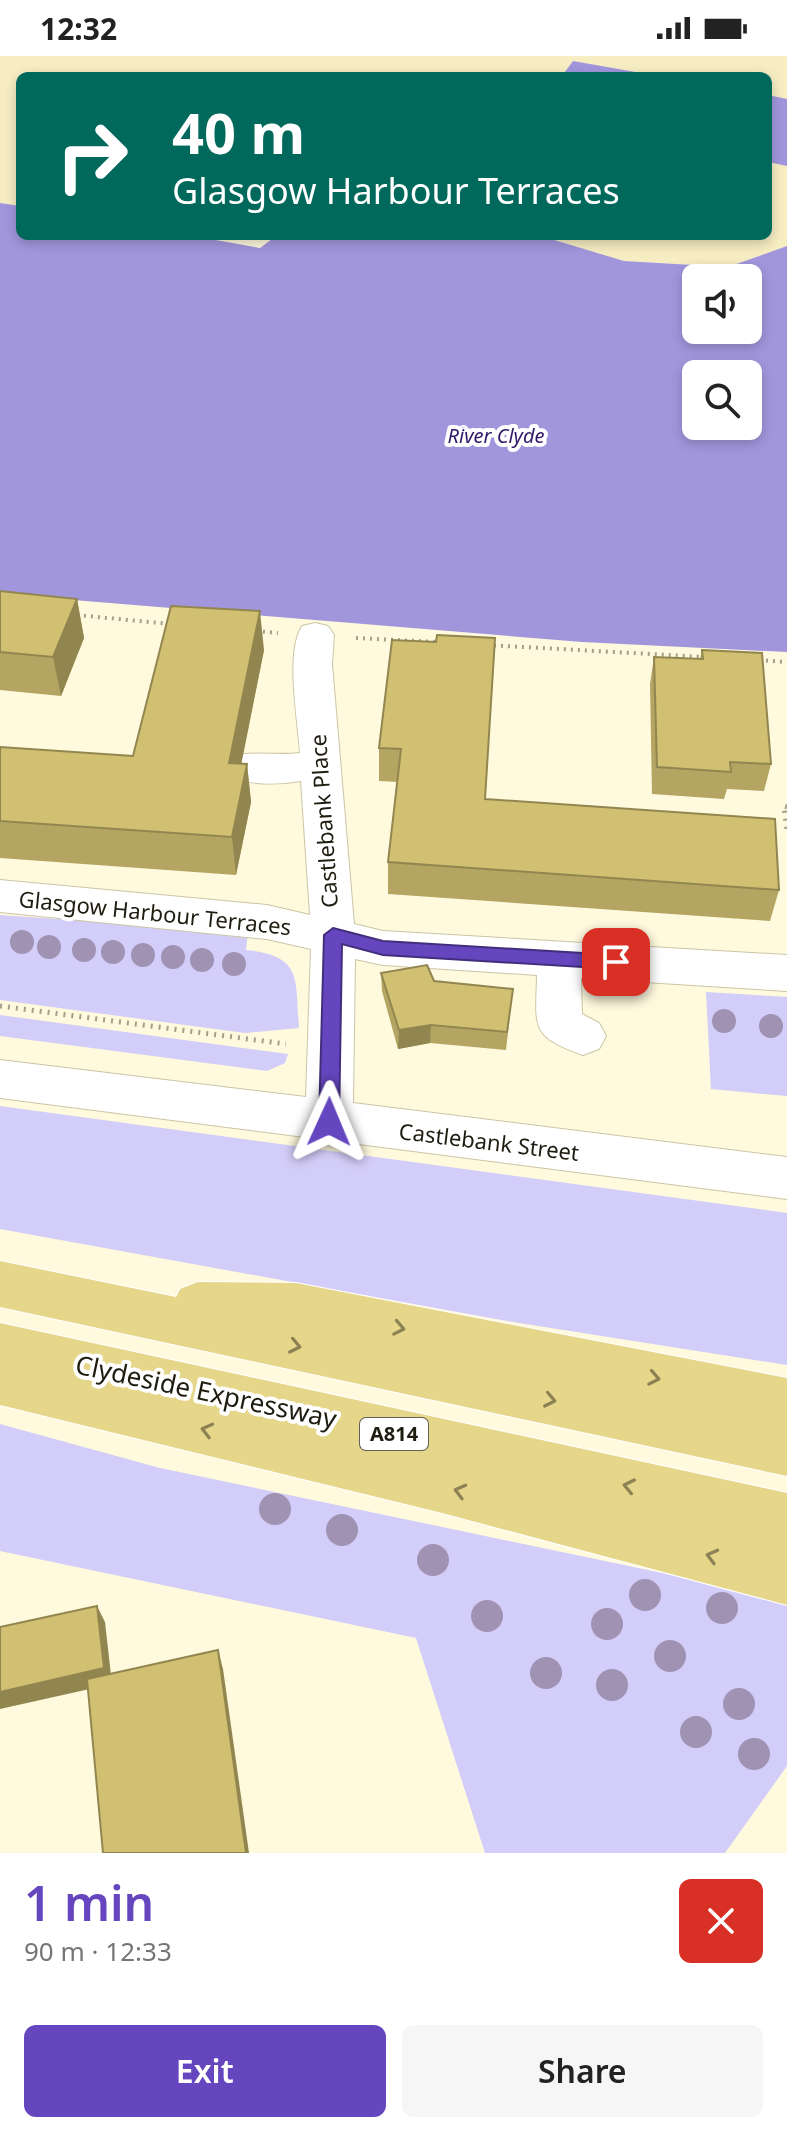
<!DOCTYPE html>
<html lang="en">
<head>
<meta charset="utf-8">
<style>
	:root { --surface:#fff; --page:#f6f6f6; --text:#222; --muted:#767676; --accent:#6646bf }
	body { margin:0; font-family:"Noto Sans",sans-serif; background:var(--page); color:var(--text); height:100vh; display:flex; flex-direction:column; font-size:30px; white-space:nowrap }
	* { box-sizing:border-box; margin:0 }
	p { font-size:26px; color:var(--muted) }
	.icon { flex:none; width:44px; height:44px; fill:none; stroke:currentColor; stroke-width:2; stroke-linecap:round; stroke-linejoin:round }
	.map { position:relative; height:1797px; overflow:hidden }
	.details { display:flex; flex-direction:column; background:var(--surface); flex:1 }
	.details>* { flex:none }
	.guide { position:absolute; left:16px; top:16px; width:756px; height:168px; border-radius:12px; box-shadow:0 4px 12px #0003; background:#00695c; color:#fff; overflow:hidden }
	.buttons { position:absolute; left:682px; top:208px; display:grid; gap:16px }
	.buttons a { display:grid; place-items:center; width:80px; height:80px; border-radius:12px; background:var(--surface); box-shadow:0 4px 12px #0003; font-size:40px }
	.pin { position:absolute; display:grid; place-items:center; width:68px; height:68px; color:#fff; margin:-34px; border-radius:16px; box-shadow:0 4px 12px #0006 }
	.me { position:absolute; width:88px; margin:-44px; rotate:1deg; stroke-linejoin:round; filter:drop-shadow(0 0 6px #0008) }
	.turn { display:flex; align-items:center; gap:28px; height:168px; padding:0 24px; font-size:36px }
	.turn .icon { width:104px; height:104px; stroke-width:2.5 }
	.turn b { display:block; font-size:56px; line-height:68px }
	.round { display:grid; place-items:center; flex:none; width:84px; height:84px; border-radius:12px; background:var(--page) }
	.overview { display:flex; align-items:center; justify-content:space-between; height:136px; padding:0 24px }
	h1 { font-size:48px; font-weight:600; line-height:60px; color:var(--accent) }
	.action { display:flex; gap:16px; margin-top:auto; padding:16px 24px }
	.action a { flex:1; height:92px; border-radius:12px; background:var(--accent); color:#fff; font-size:32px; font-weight:600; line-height:92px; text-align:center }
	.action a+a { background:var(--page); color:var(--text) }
	.status { display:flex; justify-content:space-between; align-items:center; height:56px; padding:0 40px; background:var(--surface); direction:ltr }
	.status svg { height:22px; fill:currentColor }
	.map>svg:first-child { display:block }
	.built { fill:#f6edc3 }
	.green { fill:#d3cdf9 }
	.water { fill:#a196dc; fill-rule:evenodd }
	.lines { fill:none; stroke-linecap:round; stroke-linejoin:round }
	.minor-casing { stroke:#ccc5a4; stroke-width:2 }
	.major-casing { stroke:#fff; stroke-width:2 }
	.path-far1 { stroke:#a39f8a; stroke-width:4; stroke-dasharray:2 5; stroke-linecap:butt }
	.path { stroke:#a39f8a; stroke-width:5; stroke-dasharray:2 6; stroke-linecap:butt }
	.minor { fill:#fff; fill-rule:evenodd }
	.major { fill:#e6d68a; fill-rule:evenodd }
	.tree { fill:#9f92b3 }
	.wall { fill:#b4a562 }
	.shaded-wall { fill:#928650 }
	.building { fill:#d1c072; stroke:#928650; stroke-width:2 }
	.oneway { stroke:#8c8253 }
	.route { fill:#6646bf; stroke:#422e7c; stroke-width:2 }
	.labels { text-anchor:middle; stroke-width:8; stroke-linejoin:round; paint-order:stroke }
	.far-water-label { font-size:20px; font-style:italic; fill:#311868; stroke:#fff }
	.shield { fill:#fff; stroke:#626058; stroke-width:2 }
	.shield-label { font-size:20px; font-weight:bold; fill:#1f1c10 }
	.street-label { font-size:22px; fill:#1f1c10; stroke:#fff }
	.near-street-label { font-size:26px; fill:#1f1c10; stroke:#fff }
</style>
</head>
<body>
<div class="status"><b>12:32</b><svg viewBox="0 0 49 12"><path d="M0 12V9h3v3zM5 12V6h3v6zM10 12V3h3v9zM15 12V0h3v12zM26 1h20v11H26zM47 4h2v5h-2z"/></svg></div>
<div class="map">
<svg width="787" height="1797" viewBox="0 0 787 1797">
	<rect width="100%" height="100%" fill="#fff9de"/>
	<path class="built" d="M0,0H787V190L728,211L624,205L541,180H768V20H20V150L0,147Z"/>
	<g class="green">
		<path d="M0,859L248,876L246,894C304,900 295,924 299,972L245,977L0,944Z"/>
		<path d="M706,936L787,941V1040L711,1033Z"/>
		<path d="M0,959L288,998L285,1007L267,1015L0,980Z"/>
		<path d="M0,1050L787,1157V1309L507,1265L0,1173Z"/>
		<path d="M0,1368L160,1412L787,1543V1710L725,1797H485L416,1582L0,1495Z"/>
	</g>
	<g class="water">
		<path d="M573,5L658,20H562Z"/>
		<path d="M768,39L787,43V110L768,106Z"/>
		<path d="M0,147L20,150V180H193L260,192L276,180H541L624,205L728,211L787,190V596L582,586L0,538ZM696,222H748V274H696ZM696,318H748V370H696Z"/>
	</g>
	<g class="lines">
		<defs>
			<path id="minor" d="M315,567L328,570L334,579L332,608L354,868L383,875L787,899V935L581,922L582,958L599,967L606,980L599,993L583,999C529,980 536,971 537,919L383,909L355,903L353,1047L787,1101V1143L0,1042V1004L306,1041L311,893L267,883L0,856V824L267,849L310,859L301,725C276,729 252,729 227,721L221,711L227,701C250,694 275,700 300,697C298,664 285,597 302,570Z"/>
			<g id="major">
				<path d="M0,1205L176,1241L180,1233L198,1226L296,1227L787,1322V1420L0,1251Z"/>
				<path d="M0,1267L787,1437V1549L442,1457L0,1349Z"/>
			</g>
		</defs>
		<use href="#minor" class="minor-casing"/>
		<use href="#major" class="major-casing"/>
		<g class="path-far1">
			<path d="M77,559L170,568"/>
			<path d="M256,575L278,577"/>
			<path d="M356,582L437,586"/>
			<path d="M487,589L705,601"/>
			<path d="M759,604L787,606"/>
		</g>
		<g class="path">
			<path d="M787,751L784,750L787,774"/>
			<path d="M0,950L286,988"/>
		</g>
		<use href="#minor" class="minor"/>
		<use href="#major" class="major"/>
	</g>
	<g class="tree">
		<circle cx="22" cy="886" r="12"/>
		<circle cx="49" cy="891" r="12"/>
		<circle cx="84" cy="894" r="12"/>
		<circle cx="113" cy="896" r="12"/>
		<circle cx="143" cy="899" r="12"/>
		<circle cx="173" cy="901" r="12"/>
		<circle cx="202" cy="904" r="12"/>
		<circle cx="234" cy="908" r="12"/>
		<circle cx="724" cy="965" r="12"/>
		<circle cx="771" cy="970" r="12"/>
		<circle cx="275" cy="1453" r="16"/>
		<circle cx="342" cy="1474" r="16"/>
		<circle cx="433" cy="1504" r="16"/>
		<circle cx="645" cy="1539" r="16"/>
		<circle cx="722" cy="1552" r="16"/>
		<circle cx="487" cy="1560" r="16"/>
		<circle cx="607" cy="1568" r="16"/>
		<circle cx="670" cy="1600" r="16"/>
		<circle cx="546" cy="1617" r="16"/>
		<circle cx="612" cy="1629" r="16"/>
		<circle cx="739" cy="1648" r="16"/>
		<circle cx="696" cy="1676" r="16"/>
		<circle cx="754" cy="1698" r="16"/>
	</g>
	<g class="wall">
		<path d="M0,535L77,543L84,582L61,640L0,634Z"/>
		<path d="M392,584L485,743L779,834L770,865L388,838V806L398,726L379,725V692Z"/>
		<path d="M264,594L241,707L247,708L251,746L236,819L0,802V691L133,700Z"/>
		<path d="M702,594L771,708L764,735L727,733L724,743L652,738L650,628L654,601L700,603Z"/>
		<path d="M381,917L434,925L513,933L506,994L430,987L398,993L382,935Z"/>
	</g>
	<g class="shaded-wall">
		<path d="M77,543L84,582L61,640L53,601Z"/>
		<path d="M260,555L264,594L234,745L229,707Z"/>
		<path d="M247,708L251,746L236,819L232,781Z"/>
		<path d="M431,969L430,987L398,993L399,974Z"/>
		<path d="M97,1550L105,1566L112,1628L0,1653V1636Z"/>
		<path d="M218,1594L223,1613L249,1797H246Z"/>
	</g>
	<g class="building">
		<path d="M0,535L77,543L53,601L0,596Z"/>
		<path d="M171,550L260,555L229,707L247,708L232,781L0,765V691L133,700Z"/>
		<path d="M437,579L495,582L485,743L775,763L779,834L388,806L401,693L379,692L392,584L436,586Z"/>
		<path d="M702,594L762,597L771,708L730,706L731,716L657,711L654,601L703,603Z"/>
		<path d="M427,909L434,925L513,933L507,976L431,969L399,974L381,917Z"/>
		<path d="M97,1550L104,1612L0,1636V1571Z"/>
		<path d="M218,1594L246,1797H103L87,1623Z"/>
	</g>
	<defs><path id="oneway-chevron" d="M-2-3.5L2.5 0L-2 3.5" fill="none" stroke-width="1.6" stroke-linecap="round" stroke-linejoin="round" transform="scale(2)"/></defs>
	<g class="oneway">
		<use href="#oneway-chevron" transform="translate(399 1272) rotate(11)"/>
		<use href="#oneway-chevron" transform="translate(295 1290) rotate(12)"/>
		<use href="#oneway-chevron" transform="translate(654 1322) rotate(11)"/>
		<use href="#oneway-chevron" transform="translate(550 1344) rotate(12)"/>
		<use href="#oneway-chevron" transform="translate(207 1374) rotate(-166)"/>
		<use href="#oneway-chevron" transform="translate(629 1430) rotate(-168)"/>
		<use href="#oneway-chevron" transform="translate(460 1435) rotate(-165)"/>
		<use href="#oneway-chevron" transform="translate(712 1500) rotate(-165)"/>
	</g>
	<path class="route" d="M333,872L383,885L616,899L625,906L616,913L383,899L342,888L339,1066L336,1072L329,1075L322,1072L319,1066L324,879Z"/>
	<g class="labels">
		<g class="far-water-label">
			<text x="496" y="387">River Clyde</text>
		</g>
		<rect class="shield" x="360" y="1362" width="68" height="32" rx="6"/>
		<g class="shield-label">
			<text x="394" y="1385">A814</text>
		</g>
		<g class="street-label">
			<text transform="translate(324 765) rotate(-94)" y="8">Castlebank Place</text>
			<text transform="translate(155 857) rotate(6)" y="8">Glasgow Harbour Terraces</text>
			<text transform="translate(489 1086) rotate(7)" y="8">Castlebank Street</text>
		</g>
		<g class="near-street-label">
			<text transform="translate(206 1336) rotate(12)" y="9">Clydeside Expressway</text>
		</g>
	</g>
</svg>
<div class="buttons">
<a><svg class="icon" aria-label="sound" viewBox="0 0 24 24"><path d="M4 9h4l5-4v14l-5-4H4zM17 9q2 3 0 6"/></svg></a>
<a><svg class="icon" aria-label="search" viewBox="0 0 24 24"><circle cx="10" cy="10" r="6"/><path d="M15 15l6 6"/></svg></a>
</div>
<div class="pin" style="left:616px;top:906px;background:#d93025"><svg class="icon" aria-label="arrive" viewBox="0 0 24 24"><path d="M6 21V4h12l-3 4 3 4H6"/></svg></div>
<svg class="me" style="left:329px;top:1066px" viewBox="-20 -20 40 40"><path d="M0-17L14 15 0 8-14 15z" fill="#6646bf" stroke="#fff" stroke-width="4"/></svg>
<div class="guide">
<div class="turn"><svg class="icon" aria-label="right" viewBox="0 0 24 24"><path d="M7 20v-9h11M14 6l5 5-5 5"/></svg><div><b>40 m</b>Glasgow Harbour Terraces</div></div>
</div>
</div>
<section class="details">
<div class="overview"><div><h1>1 min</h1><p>90 m · 12:33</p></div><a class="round" style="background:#d93025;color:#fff"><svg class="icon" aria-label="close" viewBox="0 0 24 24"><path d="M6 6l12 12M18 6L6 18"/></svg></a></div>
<div class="action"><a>Exit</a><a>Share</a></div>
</section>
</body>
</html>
